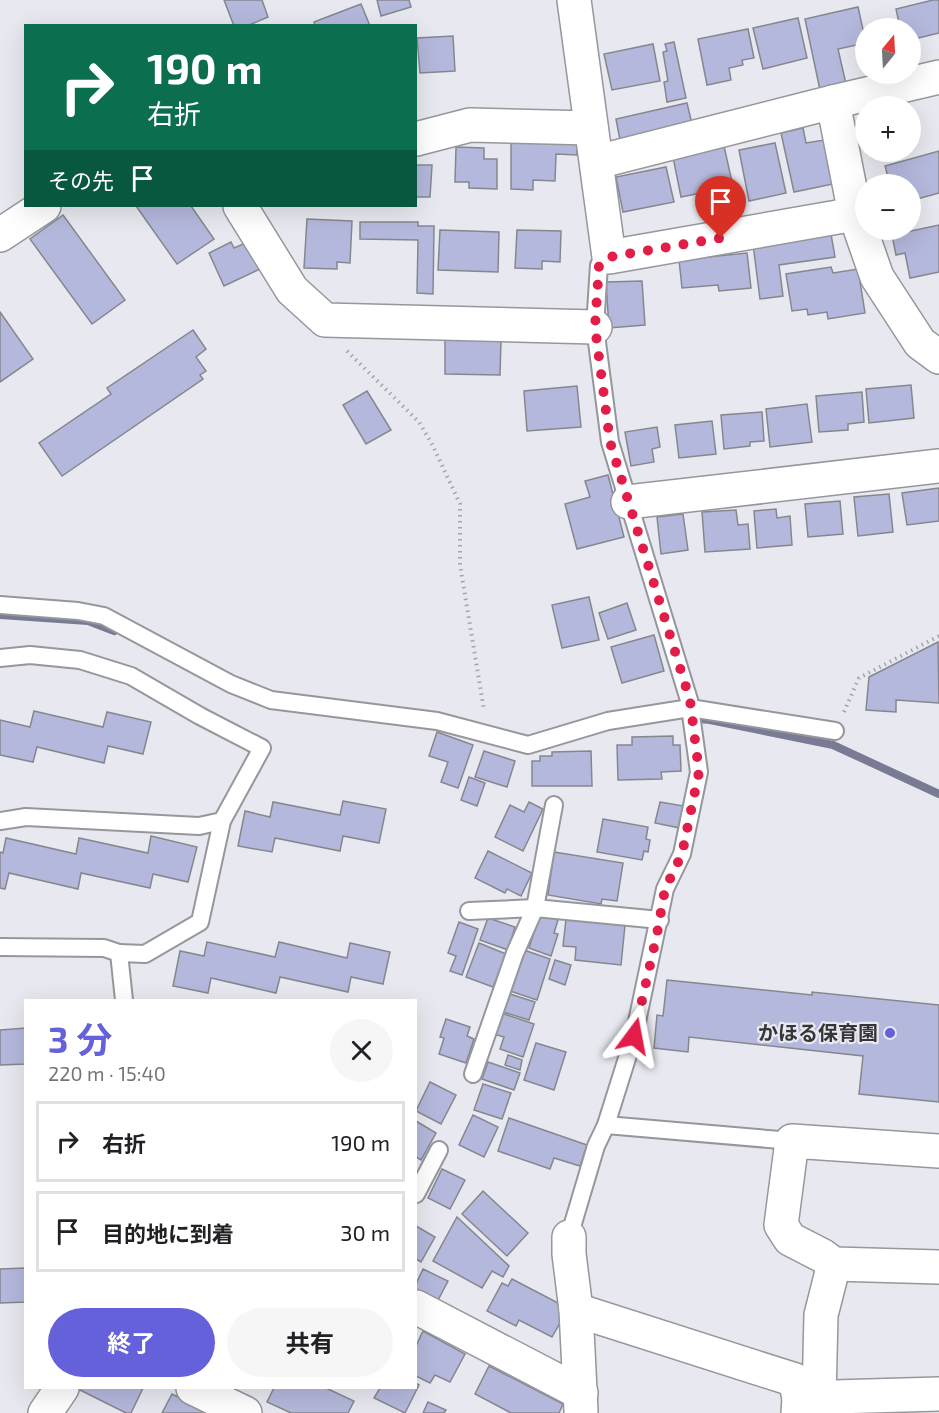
<!DOCTYPE html>
<html lang="ja">
<head>
<meta charset="utf-8">
<style>
	:root { --surface:#fff; --page:#f6f6f6; --text:#202124; --muted:#757577; --line:#e0e0e0; --accent:#6461da }
	body { margin:0; font-family:"Exo 2","Noto Sans JP",sans-serif; background:var(--page); color:var(--text); height:100vh; display:flex; flex-direction:column; font-size:22px; white-space:nowrap }
	* { box-sizing:border-box; margin:0 }
	p { font-size:20px; color:var(--muted) }
	.icon { flex:none; width:33px; height:33px; fill:none; stroke:currentColor; stroke-width:2; stroke-linecap:round; stroke-linejoin:round }
	.map { position:relative; flex:1; overflow:hidden }
	.sheet { position:absolute; left:24px; top:999px; width:393px; height:390px; display:flex; flex-direction:column; background:var(--surface); border-radius:0px; box-shadow:0 6px 24px #0002 }
	.sheet>* { flex:none }
	.top-card { position:absolute; left:24px; top:24px; width:393px; height:183px; border-radius:0px; box-shadow:0 6px 24px #0002; background:#0b6e4f; color:#fff; overflow:hidden }
	.needle { width:39px; rotate:18deg }
	.controls { position:absolute; left:855px; top:18px; display:grid; gap:12px }
	.controls a { display:grid; place-items:center; width:66px; height:66px; border-radius:50%; background:var(--surface); box-shadow:0 6px 24px #0002; font-size:30px }
	.pin { position:absolute; display:grid; place-items:center; width:51px; height:51px; color:#fff; margin:-62px -26px; border-radius:50% 50% 50% 0; rotate:-45deg; box-shadow:0 0 6px #0007 }
	.pin .icon { rotate:45deg }
	.me { position:absolute; width:66px; margin:-33px; rotate:13deg; stroke-linejoin:round; filter:drop-shadow(0 0 4px #0008) }
	.turn { display:flex; align-items:center; gap:21px; height:126px; padding:0 24px; font-size:27px }
	.turn .icon { width:78px; height:78px; stroke-width:2.5 }
	.turn b { display:block; font-size:42px; line-height:51px }
	.then { display:flex; align-items:center; height:57px; padding:0 24px; background:#0003; gap:12px; font-size:22px }
	.round { display:grid; place-items:center; flex:none; width:63px; height:63px; border-radius:32px; background:var(--page) }
	.overview { display:flex; align-items:center; justify-content:space-between; height:102px; padding:0 24px }
	h1 { font-size:36px; font-weight:700; line-height:45px; color:var(--accent) }
	.primary-button { display:flex; gap:12px; margin-top:auto; padding:12px 24px }
	.primary-button a { flex:1; height:69px; border-radius:36px; background:var(--accent); color:#fff; font-size:24px; font-weight:700; line-height:69px; text-align:center }
	.primary-button a+a { background:var(--page); color:var(--text) }
	ul { padding:0; list-style:none }
	li { display:flex; align-items:center; gap:18px; height:81px; margin:0 12px 9px; padding:0 12px; border:3px solid var(--line); border-radius:0px }
	li div { flex:1 }
	li b { display:block; font-size:22px }
	li em { font-style:normal }
	.map>svg:first-child { display:block }
	.lines { fill:none; stroke-linecap:round; stroke-linejoin:round }
	.stream { stroke:#797b94; stroke-width:8 }
	.building { fill:#b4b8dc; stroke:#86878e; stroke-width:1.5 }
	.lane-casing { stroke:#96979d; stroke-width:20 }
	.street-casing { stroke:#96979d; stroke-width:36 }
	.path { stroke:#a4a4aa; stroke-width:4; stroke-dasharray:1.5 4.5; stroke-linecap:butt }
	.lane { stroke:#fff; stroke-width:16 }
	.street { stroke:#fff; stroke-width:33 }
	.route { stroke:#e11d48; stroke-width:10; stroke-dasharray:0 18 }
	.poi-dot { fill:#6461da; stroke:#e8e9f0; stroke-width:2 }
	.labels { text-anchor:middle; stroke-width:4.5; stroke-linejoin:round; paint-order:stroke }
	.poi-label { font-size:20px; font-weight:bold; fill:#353538; stroke:#e8e9f0; text-anchor:end }
</style>
</head>
<body>
<div class="map">
<svg width="939" height="1413" viewBox="0 0 939 1413">
	<rect width="100%" height="100%" fill="#e8e9f0"/>
	<g class="lines">
		<g class="stream">
			<path d="M0,615L88,621L114,631"/>
			<path d="M689,718L710,720L833,745L939,794"/>
		</g>
	</g>
	<g class="building">
		<path d="M224,0H262L268,17L247,26H234Z"/>
		<path d="M377,0H409L411,7L381,16Z"/>
		<path d="M933,0H939V33L910,40V28H900L896,9Z"/>
		<path d="M361,4L370,26H315L314,22Z"/>
		<path d="M858,7L866,43L838,49L846,84L820,90L805,19Z"/>
		<path d="M798,18L807,58L763,69L753,28Z"/>
		<path d="M748,29L754,58L742,60L743,65L729,68L731,80L707,85L698,39Z"/>
		<path d="M453,36L455,71L420,73L417,38Z"/>
		<path d="M674,42L686,98L667,102L664,82L668,81L663,52L667,51L665,44Z"/>
		<path d="M653,44L660,81L612,90L604,54Z"/>
		<path d="M687,103L692,124L620,140L616,119Z"/>
		<path d="M803,128L806,143L824,140L833,184L794,192L781,133Z"/>
		<path d="M511,143L577,144V155L556,154L555,181L533,180V190L511,189Z"/>
		<path d="M775,143L786,193L749,201L739,150Z"/>
		<path d="M724,146L732,182L715,185L716,190L681,197L673,157Z"/>
		<path d="M456,147L484,148V159H497V189L469,188V182H455Z"/>
		<path d="M939,151V193L910,201V184H890L885,166Z"/>
		<path d="M416,165H432L430,197H416Z"/>
		<path d="M666,167L674,202L623,212L616,177Z"/>
		<path d="M136,206H191L214,239L177,264Z"/>
		<path d="M63,215L125,300L92,324L30,239Z"/>
		<path d="M307,219L352,221L350,263L337,262V269L304,268Z"/>
		<path d="M360,222H418V226H434L433,294L417,293L418,240L360,239Z"/>
		<path d="M939,225V272L910,278L905,253L896,255L892,235Z"/>
		<path d="M440,230L499,232L498,272L438,270Z"/>
		<path d="M517,230L561,231L560,262L542,261V269L515,268Z"/>
		<path d="M831,234L835,257L779,265L783,296L760,299L753,244Z"/>
		<path d="M231,242L234,248L248,242L260,269L224,286L209,253Z"/>
		<path d="M747,253L751,288L719,291L718,285L682,288L679,260Z"/>
		<path d="M831,267L833,273L858,269L865,313L828,319L827,312L808,315L807,309L792,311L786,274Z"/>
		<path d="M642,281L645,325L609,328L606,282Z"/>
		<path d="M0,312L33,359L0,382Z"/>
		<path d="M193,330L206,349L196,357L206,371L200,375L203,379L62,476L39,443L111,394L107,388Z"/>
		<path d="M445,339L501,340L500,375L445,374Z"/>
		<path d="M911,385L914,418L869,423L866,389Z"/>
		<path d="M577,386L581,427L527,431L524,391Z"/>
		<path d="M367,391L391,430L366,444L343,405Z"/>
		<path d="M862,392L864,422L848,424V430L819,432L816,396Z"/>
		<path d="M807,404L812,442L770,447L766,409Z"/>
		<path d="M762,412L764,441L750,442V446L724,449L721,415Z"/>
		<path d="M712,421L716,454L679,458L675,425Z"/>
		<path d="M657,427L660,447L652,449L654,462L631,466L625,432Z"/>
		<path d="M608,475L624,537L577,549L565,504L590,497L585,481Z"/>
		<path d="M939,488V521L907,525L902,493Z"/>
		<path d="M889,494L893,532L858,536L854,497Z"/>
		<path d="M840,501L843,534L808,537L805,504Z"/>
		<path d="M776,509L777,518L790,516L792,545L757,548L754,511Z"/>
		<path d="M736,510L738,525L748,524L750,549L705,552L702,512Z"/>
		<path d="M683,514L688,550L661,554L657,517Z"/>
		<path d="M589,597L599,640L562,648L552,605Z"/>
		<path d="M627,603L636,630L608,639L599,613Z"/>
		<path d="M654,635L664,671L622,683L611,647Z"/>
		<path d="M938,642L939,703L896,700V712L866,710L869,677Z"/>
		<path d="M34,711L103,727L107,712L151,722L143,754L108,746L104,763L37,747L33,762L0,755V720L30,727Z"/>
		<path d="M437,732L473,745L458,788L441,782L448,762L429,756Z"/>
		<path d="M673,736V745H680L681,771L661,772L662,779L618,780L617,745H632V737Z"/>
		<path d="M484,751L515,761L507,787L475,777Z"/>
		<path d="M591,751L592,786H532V761H540V756H552V752Z"/>
		<path d="M469,777L485,783L477,806L461,800Z"/>
		<path d="M343,801L386,809L379,843L343,836L340,851L275,838L272,852L238,846L245,811L270,817L273,802L340,815Z"/>
		<path d="M529,802L543,809L523,851L495,837L510,805L524,812Z"/>
		<path d="M660,802L684,806L680,828L655,823Z"/>
		<path d="M603,819L648,827L646,839L650,840L648,852L644,851L642,860L597,852Z"/>
		<path d="M151,836L197,847L188,882L153,874L150,888L81,873L78,889L9,873L5,889L0,888V852L3,853L6,838L76,854L79,838L148,853Z"/>
		<path d="M488,851L532,873L521,896L507,889L505,893L475,878Z"/>
		<path d="M554,852L623,863L617,901L602,899L601,904L548,895Z"/>
		<path d="M540,914L558,920L554,933L558,934L551,956L529,948Z"/>
		<path d="M488,918L515,927L508,950L480,940Z"/>
		<path d="M566,919L625,925L621,965L575,960L576,947L563,946Z"/>
		<path d="M459,922L478,929L462,975L450,971L456,956L448,953Z"/>
		<path d="M207,942L275,957L279,942L347,958L350,943L390,952L383,984L351,977L348,992L280,977L276,993L211,978L208,993L173,986L180,951L204,956Z"/>
		<path d="M479,943L506,954L493,987L466,977Z"/>
		<path d="M524,950L550,959L537,1000L510,991Z"/>
		<path d="M555,960L571,965L565,985L549,979Z"/>
		<path d="M667,980L812,995V992L939,1005V1102L859,1094L863,1056L689,1037L688,1052L654,1048L657,1015L663,1016Z"/>
		<path d="M510,994L535,1002L529,1020L503,1012Z"/>
		<path d="M501,1013L534,1024L523,1057L500,1049L504,1037L494,1034Z"/>
		<path d="M446,1019L470,1027L467,1036L474,1039L466,1063L439,1054L444,1038L440,1037Z"/>
		<path d="M26,1028V1064L0,1065V1030Z"/>
		<path d="M536,1043L566,1052L554,1090L524,1080Z"/>
		<path d="M508,1055L522,1060L520,1070L505,1065Z"/>
		<path d="M488,1062L520,1073L514,1090L482,1079Z"/>
		<path d="M430,1082L456,1095L441,1124L416,1111Z"/>
		<path d="M483,1084L511,1093L502,1119L474,1110Z"/>
		<path d="M473,1115L498,1127L484,1157L459,1145Z"/>
		<path d="M509,1118L587,1145L580,1166L554,1158L550,1169L498,1151Z"/>
		<path d="M416,1121L436,1133L421,1160L416,1157Z"/>
		<path d="M442,1169L465,1180L450,1209L428,1198Z"/>
		<path d="M483,1191L528,1233L507,1256L462,1214Z"/>
		<path d="M457,1217L509,1266L503,1277L492,1271L482,1288L433,1261Z"/>
		<path d="M416,1226L435,1237L421,1262L416,1259Z"/>
		<path d="M25,1268L26,1302L0,1303V1269Z"/>
		<path d="M423,1269L448,1281L436,1304L416,1293V1284Z"/>
		<path d="M512,1279L560,1304L561,1321L552,1337L519,1320L516,1326L487,1311L502,1283L508,1286Z"/>
		<path d="M423,1331L465,1354L450,1382L435,1375L430,1383L416,1376V1346Z"/>
		<path d="M489,1366L563,1404L559,1413H511L475,1394Z"/>
		<path d="M416,1383L419,1385L405,1413L374,1398L380,1388H416Z"/>
		<path d="M76,1388H143L131,1413H126Z"/>
		<path d="M274,1388H326L354,1401L348,1413H291L267,1402Z"/>
		<path d="M172,1394L209,1413H162Z"/>
		<path d="M428,1402L446,1410L444,1413H423Z"/>
	</g>
	<g class="lines">
		<defs>
			<g id="lane">
				<path d="M0,605L78,611L104,616L231,684L271,700L437,721L528,745L608,721L690,708L835,731"/>
				<path d="M0,658L30,655L80,660L131,676L200,716L262,748L222,821L200,922L145,954L119,953"/>
				<path d="M0,821L26,817L199,826L222,821"/>
				<path d="M469,911L535,908L660,920"/>
				<path d="M0,947L104,948L119,953L124,1000"/>
				<path d="M473,1074L515,953L535,908L554,805"/>
				<path d="M606,1125L792,1141"/>
				<path d="M416,1194L439,1150"/>
				<path d="M569,1237L596,1146L606,1125L634,1036L665,889L682,854L699,772L689,700L610,442L595,327L599,265L609,257"/>
			</g>
			<g id="street">
				<path d="M574,0L609,257L855,214L877,277L920,343L939,357"/>
				<path d="M833,102L855,214"/>
				<path d="M416,139L470,125L591,128"/>
				<path d="M597,162L833,102L939,77"/>
				<path d="M240,206L292,290L325,320L595,327"/>
				<path d="M0,235L44,206"/>
				<path d="M628,502L939,466"/>
				<path d="M939,1151L792,1141L781,1225L790,1239L823,1256L834,1264L939,1267"/>
				<path d="M569,1237V1254L576,1310L581,1411"/>
				<path d="M416,1307L581,1393"/>
				<path d="M576,1310L795,1380L799,1398"/>
				<path d="M193,1388L245,1413"/>
				<path d="M819,1397L821,1315L834,1264"/>
				<path d="M45,1413L62,1388"/>
				<path d="M798,1413L799,1398L939,1394"/>
			</g>
		</defs>
		<use href="#lane" class="lane-casing"/>
		<use href="#street" class="street-casing"/>
		<g class="path">
			<path d="M347,351L419,422L433,446L460,504V565L484,710"/>
			<path d="M844,712L859,678L939,636"/>
		</g>
		<use href="#lane" class="lane"/>
		<use href="#street" class="street"/>
	</g>
	<g class="lines">
		<path class="route" d="M634,1036L657,934L665,889L682,854L699,772L690,700L610,442L595,327L599,265L609,257L721,238"/>
	</g>
	<circle class="poi-dot" cx="890" cy="1033" r="6"/>
	<g class="labels">
		<g class="poi-label">
			<text x="878" y="1040">かほる保育園</text>
		</g>
	</g>
</svg>
<div class="controls">
<a><svg class="needle" viewBox="-14 -14 28 28"><path d="M0-13l5 13h-10z" fill="#e53935"/><path d="M0 13l5-13h-10z" fill="#757577"/></svg></a>
<a>+</a>
<a>−</a>
</div>
<div class="pin" style="left:721px;top:238px;background:#d93025"><svg class="icon" aria-label="arrive" viewBox="0 0 24 24"><path d="M6 21V4h12l-3 4 3 4H6"/></svg></div>
<svg class="me" style="left:634px;top:1036px" viewBox="-20 -20 40 40"><path d="M0-17L14 15 0 8-14 15z" fill="#e11d48" stroke="#fff" stroke-width="4"/></svg>
<div class="top-card">
<div class="turn"><svg class="icon" aria-label="right" viewBox="0 0 24 24"><path d="M7 20v-9h11M14 6l5 5-5 5"/></svg><div><b>190 m</b>右折</div></div>
<div class="then">その先<svg class="icon" aria-label="arrive" viewBox="0 0 24 24"><path d="M6 21V4h12l-3 4 3 4H6"/></svg></div>
</div>
<section class="sheet">
<div class="overview"><div><h1>3 分</h1><p>220 m · 15:40</p></div><a class="round"><svg class="icon" aria-label="close" viewBox="0 0 24 24"><path d="M6 6l12 12M18 6L6 18"/></svg></a></div>
<ul>
<li><svg class="icon" aria-label="right" viewBox="0 0 24 24"><path d="M7 20v-9h11M14 6l5 5-5 5"/></svg><div><b>右折</b></div><em>190 m</em></li>
<li><svg class="icon" aria-label="arrive" viewBox="0 0 24 24"><path d="M6 21V4h12l-3 4 3 4H6"/></svg><div><b>目的地に到着</b></div><em>30 m</em></li>
</ul>
<div class="primary-button"><a>終了</a><a>共有</a></div>
</section>
</div>
</body>
</html>
